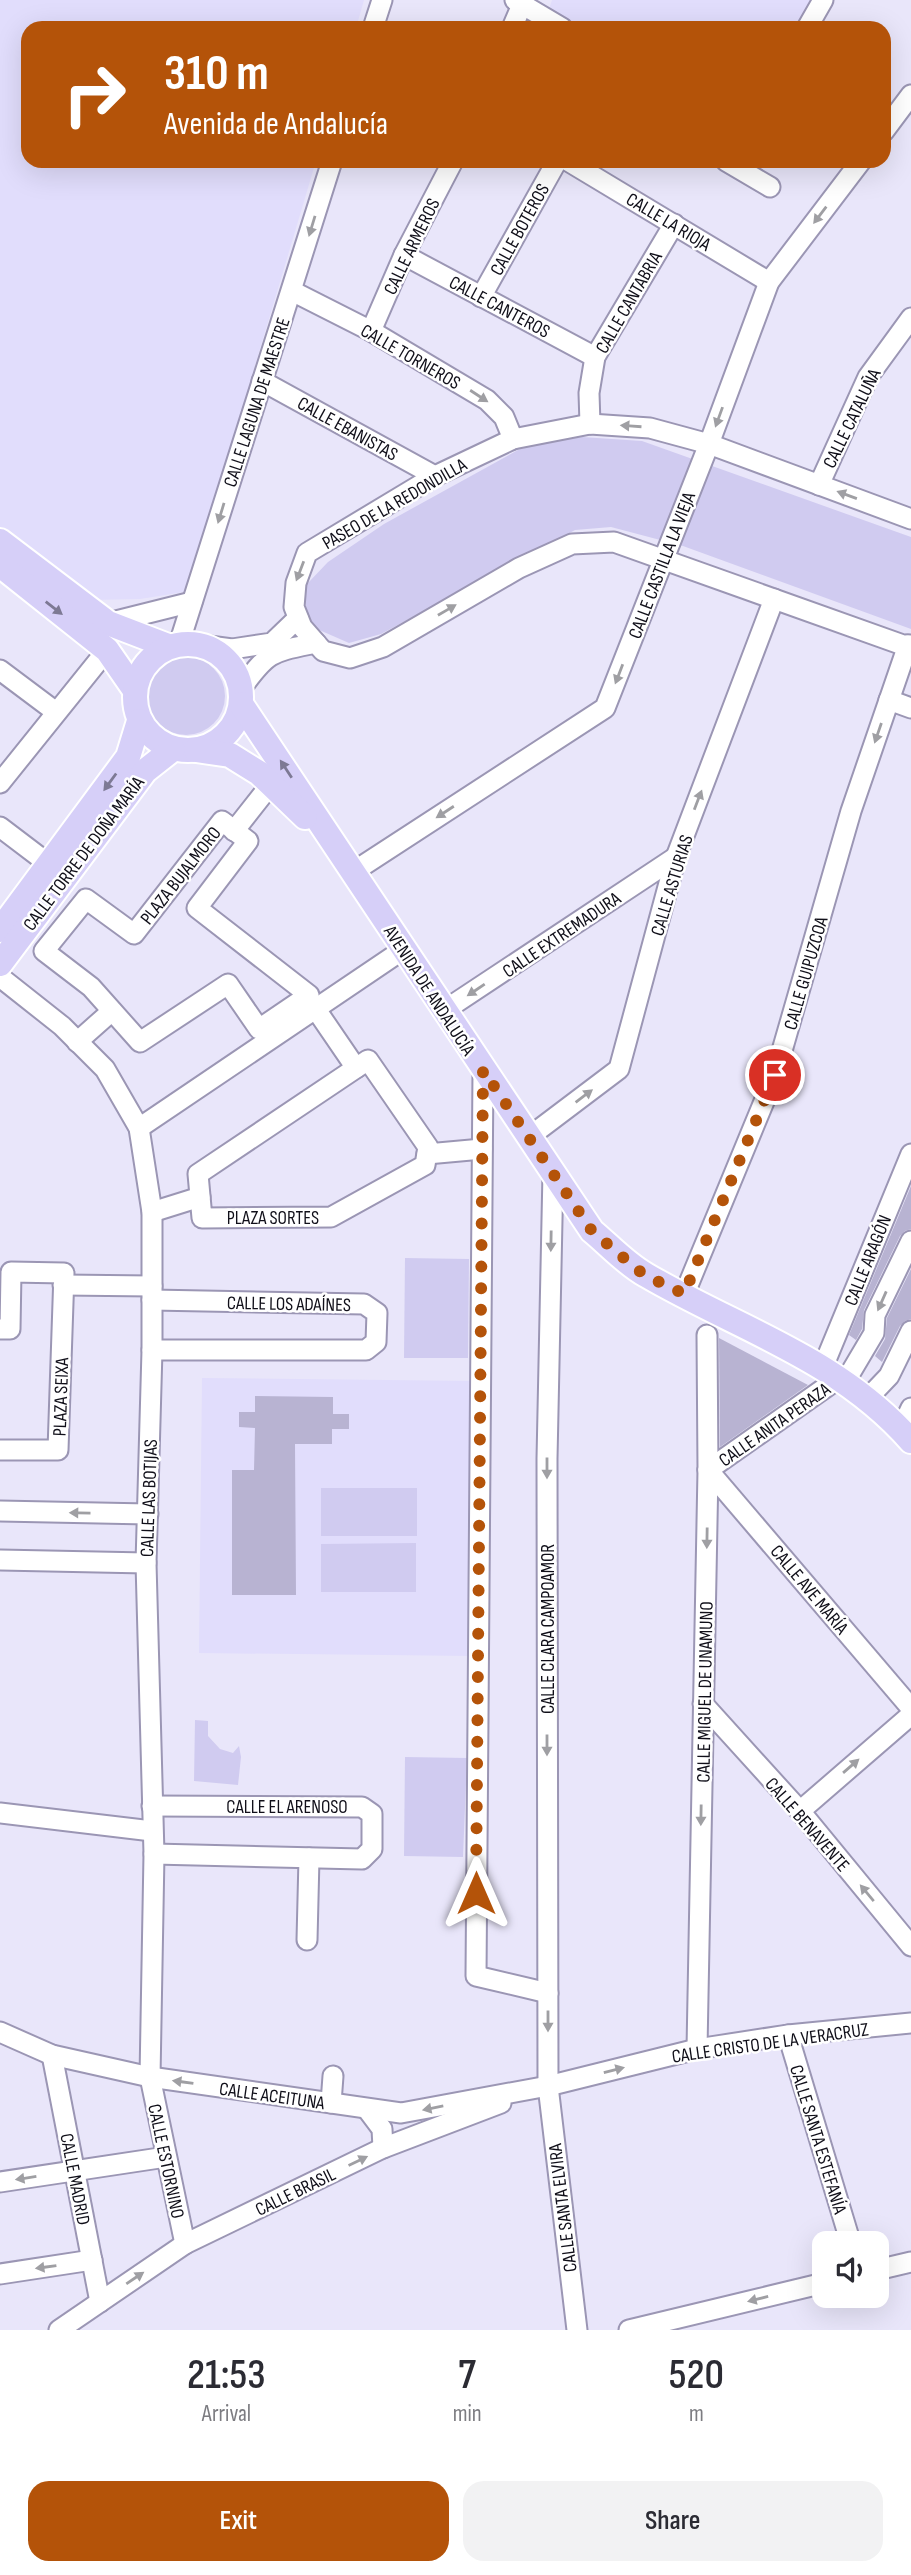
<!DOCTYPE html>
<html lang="en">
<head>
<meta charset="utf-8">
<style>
	:root { --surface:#fff; --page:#f2f2f3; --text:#2b2b33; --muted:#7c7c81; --accent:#b45309 }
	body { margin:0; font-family:"Sofia Sans Condensed",sans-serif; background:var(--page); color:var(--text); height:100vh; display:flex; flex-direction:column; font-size:26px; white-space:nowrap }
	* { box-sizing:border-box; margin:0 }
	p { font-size:23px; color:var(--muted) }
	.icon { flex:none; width:38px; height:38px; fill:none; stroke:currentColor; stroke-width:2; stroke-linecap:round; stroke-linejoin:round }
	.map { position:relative; height:2330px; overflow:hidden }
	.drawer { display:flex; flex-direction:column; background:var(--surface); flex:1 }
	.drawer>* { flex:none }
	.banner { position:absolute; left:21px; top:21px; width:870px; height:147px; border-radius:21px; box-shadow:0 7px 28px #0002; background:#b45309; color:#fff; overflow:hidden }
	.fabs { position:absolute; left:812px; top:2231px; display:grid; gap:14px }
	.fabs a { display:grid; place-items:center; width:77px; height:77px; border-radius:14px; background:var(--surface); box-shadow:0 7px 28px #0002; font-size:35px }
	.pin { position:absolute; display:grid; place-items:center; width:60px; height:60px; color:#fff; margin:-30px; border:4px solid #fff; border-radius:50%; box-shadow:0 2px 7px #0007 }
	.me { position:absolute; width:77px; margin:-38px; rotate:0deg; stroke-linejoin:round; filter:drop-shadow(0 0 5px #0008) }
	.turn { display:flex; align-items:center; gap:24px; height:147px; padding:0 28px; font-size:32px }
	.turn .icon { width:91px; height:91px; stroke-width:2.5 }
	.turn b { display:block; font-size:49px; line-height:60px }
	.eta { display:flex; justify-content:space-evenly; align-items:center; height:119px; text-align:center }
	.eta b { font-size:42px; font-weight:600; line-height:49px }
	.cta { display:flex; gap:14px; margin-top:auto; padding:14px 28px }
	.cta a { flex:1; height:80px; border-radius:21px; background:var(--accent); color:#fff; font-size:28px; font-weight:600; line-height:80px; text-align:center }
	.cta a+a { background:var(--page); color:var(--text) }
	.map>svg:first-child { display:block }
	.built { fill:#e1ddfc }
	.green { fill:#d0cbf0 }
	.building { fill:#b8b3d2 }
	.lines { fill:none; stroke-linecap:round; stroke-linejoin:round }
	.minor-casing { stroke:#9b96b4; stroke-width:23 }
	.major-casing { stroke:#fff; stroke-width:28 }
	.minor { stroke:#fff; stroke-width:19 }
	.major { stroke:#d6cff8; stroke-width:24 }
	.oneway { fill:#9f9fa3 }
	.oneway2 { fill:#7d7994 }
	.route { stroke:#b45309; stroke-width:12; stroke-dasharray:0 21.6 }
	.labels { text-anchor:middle; stroke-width:5; stroke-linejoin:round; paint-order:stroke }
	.street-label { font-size:19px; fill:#100f19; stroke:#fff }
</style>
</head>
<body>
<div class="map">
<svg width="911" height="2330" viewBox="0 0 911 2330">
	<rect width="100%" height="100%" fill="#e9e6fa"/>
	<g class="built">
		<path d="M0,0H364L356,28H28V161H316L196,564L184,592L140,599L90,600L0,529Z"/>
		<path d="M552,0H812L795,28H580L548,12Z"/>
		<path d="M202,1378L476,1381L472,1656L199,1653Z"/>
	</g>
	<g class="green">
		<path d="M582,437L642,441L911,537V629L683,546L611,527L575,530L381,634L349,643L317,629L308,617L304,596L307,584L328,562L384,524L527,445Z"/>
		<circle cx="186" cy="696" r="39"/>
		<path d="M405,1258L469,1259L468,1358H404Z"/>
		<rect x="321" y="1488" width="96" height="48"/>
		<path d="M416,1543V1592H321V1544Z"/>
		<path d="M195,1720L208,1721V1736L220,1749L233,1753L239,1746L241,1757L238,1785L194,1781Z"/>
		<path d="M405,1757L467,1758L463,1857L404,1856Z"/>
	</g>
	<g class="building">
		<path d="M911,1186V1229L905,1231L900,1236L864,1310L862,1329L856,1340L849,1335Z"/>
		<path d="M911,1269V1319L905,1321L900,1326L882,1362L875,1356L885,1339L887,1318Z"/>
		<path d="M719,1338L808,1385L720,1447Z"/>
		<path d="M255,1396L333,1397V1414H349V1429H332V1444H295L296,1595H232V1470H254L255,1428L239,1427V1412H255Z"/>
	</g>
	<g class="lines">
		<defs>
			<g id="minor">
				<path d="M515,0L562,28"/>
				<path d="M373,28L382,0"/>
				<path d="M512,28L524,0"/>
				<path d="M807,28L823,0"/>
				<path d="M884,131L911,95"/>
				<path d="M568,161L769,282"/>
				<path d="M726,161L770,187"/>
				<path d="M404,255L595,357"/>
				<path d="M292,291L371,331L487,400L504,417L513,439"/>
				<path d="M481,297L557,161"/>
				<path d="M371,331L404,255L453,161"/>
				<path d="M262,381L435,476"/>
				<path d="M590,424L589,393L595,357L674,224"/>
				<path d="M819,485L868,377L911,318"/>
				<path d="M911,519L709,444L650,428L590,424L513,439L435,476L307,553L296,583L294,607L302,627L323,651L350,658L383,647L519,568L572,544L614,542L903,645H911"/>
				<path d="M108,623L192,602"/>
				<path d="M179,644L332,161"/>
				<path d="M202,645L232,649L272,643L298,618"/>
				<path d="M0,670L56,712"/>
				<path d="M241,689C268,651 272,652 316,643"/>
				<path d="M889,700L911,708"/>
				<path d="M0,783L107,650"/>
				<path d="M222,821L248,841L197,908L309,995L259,1029L228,984L140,1042L91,987L44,951L86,899L134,934Z"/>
				<path d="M0,827L50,865"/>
				<path d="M234,831L271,784"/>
				<path d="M353,872L605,708L709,444L769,282L861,161"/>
				<path d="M0,977L62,1026L105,1069L139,1128L152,1212V1350L146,1563L154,1854L150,2077L185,2244"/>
				<path d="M315,1008L356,1068"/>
				<path d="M445,1010L676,857"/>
				<path d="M77,1042L112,1011"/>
				<path d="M368,1060L428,1147L425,1165L331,1217L202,1218L198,1174Z"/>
				<path d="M483,1070L476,1976L548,1993"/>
				<path d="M139,1128L404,949"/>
				<path d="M529,1137L619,1069L676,857L774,599"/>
				<path d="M427,1154L482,1149"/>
				<path d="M553,1172L547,1459L548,2086L577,2330"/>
				<path d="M152,1212L200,1197"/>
				<path d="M63,1285L152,1286"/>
				<path d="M684,1295L775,1075L851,811L908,645"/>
				<path d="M152,1300L364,1304L377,1313L376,1342L366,1350H152"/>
				<path d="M0,1329H10L11,1272L64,1273L58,1450H0"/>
				<path d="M823,1367L911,1154"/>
				<path d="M845,1382L874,1333L875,1315L911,1241"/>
				<path d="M868,1398L889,1376L911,1331"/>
				<path d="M901,1429L911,1408"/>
				<path d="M708,1470L911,1708"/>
				<path d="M708,1470L839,1378"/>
				<path d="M0,1511L148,1514"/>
				<path d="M0,1560L146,1563"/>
				<path d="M703,1704L800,1811L911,1946"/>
				<path d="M152,1806L362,1807L372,1814V1849L362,1859L154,1854"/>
				<path d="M800,1811L911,1715"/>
				<path d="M0,1813L152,1831"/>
				<path d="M307,1940L309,1858"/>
				<path d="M0,2032L52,2055L150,2077L401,2113L548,2086L697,2049L788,2035L911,2023"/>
				<path d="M788,2035L851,2244"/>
				<path d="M697,2049L708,1470L707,1335"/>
				<path d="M52,2055L100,2302"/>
				<path d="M331,2103L333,2076"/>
				<path d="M367,2109L382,2129L383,2148"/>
				<path d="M0,2182L166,2157"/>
				<path d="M877,2270L911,2262"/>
				<path d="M0,2274L92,2260"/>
				<path d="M59,2330L185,2244L383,2148L501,2103"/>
				<path d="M629,2330L824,2283"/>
			</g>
			<g id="major">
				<path d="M0,541L108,623L168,646"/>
				<path d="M0,565L107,650L134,689"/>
				<circle cx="188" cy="697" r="53"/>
				<path d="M241,704L592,1231C609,1245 626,1264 646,1275C738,1329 838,1358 911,1441"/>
				<path d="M196,750L230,755L259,773L305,817"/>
				<path d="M0,930L128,757L139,721"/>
				<path d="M0,964L145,771L173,749"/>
			</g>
		</defs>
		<use href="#minor" class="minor-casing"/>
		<use href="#major" class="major-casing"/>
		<use href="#minor" class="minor"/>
		<use href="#major" class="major"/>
	</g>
	<defs><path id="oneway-solid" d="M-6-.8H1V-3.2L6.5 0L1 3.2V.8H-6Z" transform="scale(1.75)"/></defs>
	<g class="oneway">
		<use href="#oneway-solid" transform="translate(820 215) rotate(127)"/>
		<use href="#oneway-solid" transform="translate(312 226) rotate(107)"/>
		<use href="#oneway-solid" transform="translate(479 396) rotate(33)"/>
		<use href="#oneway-solid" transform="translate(719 417) rotate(110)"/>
		<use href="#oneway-solid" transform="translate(631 426) rotate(-176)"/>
		<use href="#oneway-solid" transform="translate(847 495) rotate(-160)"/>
		<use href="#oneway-solid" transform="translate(221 513) rotate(107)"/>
		<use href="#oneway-solid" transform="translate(300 571) rotate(111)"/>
		<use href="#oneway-solid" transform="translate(447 610) rotate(-30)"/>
		<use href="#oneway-solid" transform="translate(619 674) rotate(111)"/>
		<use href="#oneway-solid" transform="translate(878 733) rotate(109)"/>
		<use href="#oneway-solid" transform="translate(698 800) rotate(-69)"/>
		<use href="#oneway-solid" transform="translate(445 812) rotate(147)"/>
		<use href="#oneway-solid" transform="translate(476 990) rotate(146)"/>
		<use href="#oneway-solid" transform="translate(584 1096) rotate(-37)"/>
		<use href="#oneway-solid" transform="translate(551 1241) rotate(91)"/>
		<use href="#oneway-solid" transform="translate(882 1301) rotate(114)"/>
		<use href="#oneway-solid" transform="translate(547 1468) rotate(90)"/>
		<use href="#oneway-solid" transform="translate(80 1513) rotate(-179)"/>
		<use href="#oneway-solid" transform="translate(707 1538) rotate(91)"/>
		<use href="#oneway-solid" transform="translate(547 1745) rotate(90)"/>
		<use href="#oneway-solid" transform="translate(851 1766) rotate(-41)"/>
		<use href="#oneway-solid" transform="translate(701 1815) rotate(91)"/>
		<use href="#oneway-solid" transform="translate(867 1893) rotate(-130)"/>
		<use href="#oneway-solid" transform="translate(548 2021) rotate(90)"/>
		<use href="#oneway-solid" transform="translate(614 2070) rotate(-14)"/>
		<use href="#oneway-solid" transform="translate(183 2082) rotate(-172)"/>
		<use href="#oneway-solid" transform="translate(433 2108) rotate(169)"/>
		<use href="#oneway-solid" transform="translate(358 2161) rotate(-26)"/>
		<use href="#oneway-solid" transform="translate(26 2178) rotate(171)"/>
		<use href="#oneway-solid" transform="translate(46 2267) rotate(172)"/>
		<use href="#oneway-solid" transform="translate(135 2278) rotate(-34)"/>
		<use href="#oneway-solid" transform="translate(758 2299) rotate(166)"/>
	</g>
	<g class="oneway2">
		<use href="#oneway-solid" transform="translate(54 608) rotate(38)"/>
		<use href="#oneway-solid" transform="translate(286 769) rotate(-123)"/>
		<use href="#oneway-solid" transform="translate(110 782) rotate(126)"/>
	</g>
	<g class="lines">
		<path class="route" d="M476,1893L483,1070L592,1231L643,1274L684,1294L775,1075"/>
	</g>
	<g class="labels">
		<g class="street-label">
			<text transform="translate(669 221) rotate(31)" y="7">CALLE LA RIOJA</text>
			<text transform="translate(519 229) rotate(-61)" y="7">CALLE BOTEROS</text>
			<text transform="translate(411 246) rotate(-64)" y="7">CALLE ARMEROS</text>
			<text transform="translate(628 302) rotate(-60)" y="7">CALLE CANTABRIA</text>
			<text transform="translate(500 306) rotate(28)" y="7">CALLE CANTEROS</text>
			<text transform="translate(411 356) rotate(30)" y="7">CALLE TORNEROS</text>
			<text transform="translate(256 402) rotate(-72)" y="7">CALLE LAGUNA DE MAESTRE</text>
			<text transform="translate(851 418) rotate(-64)" y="7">CALLE CATALUÑA</text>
			<text transform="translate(348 428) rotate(29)" y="7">CALLE EBANISTAS</text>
			<text transform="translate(394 503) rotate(-30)" y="7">PASEO DE LA REDONDILLA</text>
			<text transform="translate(661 565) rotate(-69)" y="7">CALLE CASTILLA LA VIEJA</text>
			<text transform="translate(83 853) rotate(-53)" y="7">CALLE TORRE DE DOÑA MARÍA</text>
			<text transform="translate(180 875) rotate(-52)" y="7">PLAZA BUJALMORO</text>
			<text transform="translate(671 885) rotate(-73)" y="7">CALLE ASTURIAS</text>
			<text transform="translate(561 934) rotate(-34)" y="7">CALLE EXTREMADURA</text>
			<text transform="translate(805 973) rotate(-74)" y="7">CALLE GUIPUZCOA</text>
			<text transform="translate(430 990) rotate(57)" y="7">AVENIDA DE ANDALUCÍA</text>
			<text x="273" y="1224">PLAZA SORTES</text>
			<text transform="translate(867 1260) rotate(-68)" y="7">CALLE ARAGÓN</text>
			<text transform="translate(289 1303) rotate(1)" y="7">CALLE LOS ADAÍNES</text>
			<text transform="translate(60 1397) rotate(-88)" y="7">PLAZA SEIXA</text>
			<text transform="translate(774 1424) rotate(-35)" y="7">CALLE ANITA PERAZA</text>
			<text transform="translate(148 1498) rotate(-88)" y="7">CALLE LAS BOTIJAS</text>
			<text transform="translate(810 1589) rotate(50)" y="7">CALLE AVE MARÍA</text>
			<text transform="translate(547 1629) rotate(-90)" y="7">CALLE CLARA CAMPOAMOR</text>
			<text transform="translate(704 1692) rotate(-89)" y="7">CALLE MIGUEL DE UNAMUNO</text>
			<text x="287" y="1813">CALLE EL ARENOSO</text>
			<text transform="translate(808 1824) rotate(49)" y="7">CALLE BENAVENTE</text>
			<text transform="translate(770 2042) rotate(-8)" y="7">CALLE CRISTO DE LA VERACRUZ</text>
			<text transform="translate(272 2095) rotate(8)" y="7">CALLE ACEITUNA</text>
			<text transform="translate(819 2139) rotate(73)" y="7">CALLE SANTA ESTEFANÍA</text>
			<text transform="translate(167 2161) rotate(78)" y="7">CALLE ESTORNINO</text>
			<text transform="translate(76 2179) rotate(79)" y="7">CALLE MADRID</text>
			<text transform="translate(295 2191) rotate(-26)" y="7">CALLE BRASIL</text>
			<text transform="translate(562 2208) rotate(-97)" y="7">CALLE SANTA ELVIRA</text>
		</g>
	</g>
</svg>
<div class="fabs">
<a><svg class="icon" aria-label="sound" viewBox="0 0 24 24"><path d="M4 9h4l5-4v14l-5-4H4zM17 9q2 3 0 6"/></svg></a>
</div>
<div class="pin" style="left:775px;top:1075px;background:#d93025"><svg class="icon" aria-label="arrive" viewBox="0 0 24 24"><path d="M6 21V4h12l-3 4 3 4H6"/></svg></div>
<svg class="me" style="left:476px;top:1893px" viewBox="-20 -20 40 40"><path d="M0-17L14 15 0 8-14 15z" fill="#b45309" stroke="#fff" stroke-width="4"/></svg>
<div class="banner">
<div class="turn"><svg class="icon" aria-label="right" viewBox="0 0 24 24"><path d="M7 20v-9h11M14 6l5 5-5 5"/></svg><div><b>310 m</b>Avenida de Andalucía</div></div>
</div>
</div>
<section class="drawer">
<div class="eta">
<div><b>21:53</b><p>Arrival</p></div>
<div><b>7</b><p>min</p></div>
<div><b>520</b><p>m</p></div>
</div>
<div class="cta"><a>Exit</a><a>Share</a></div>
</section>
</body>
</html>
